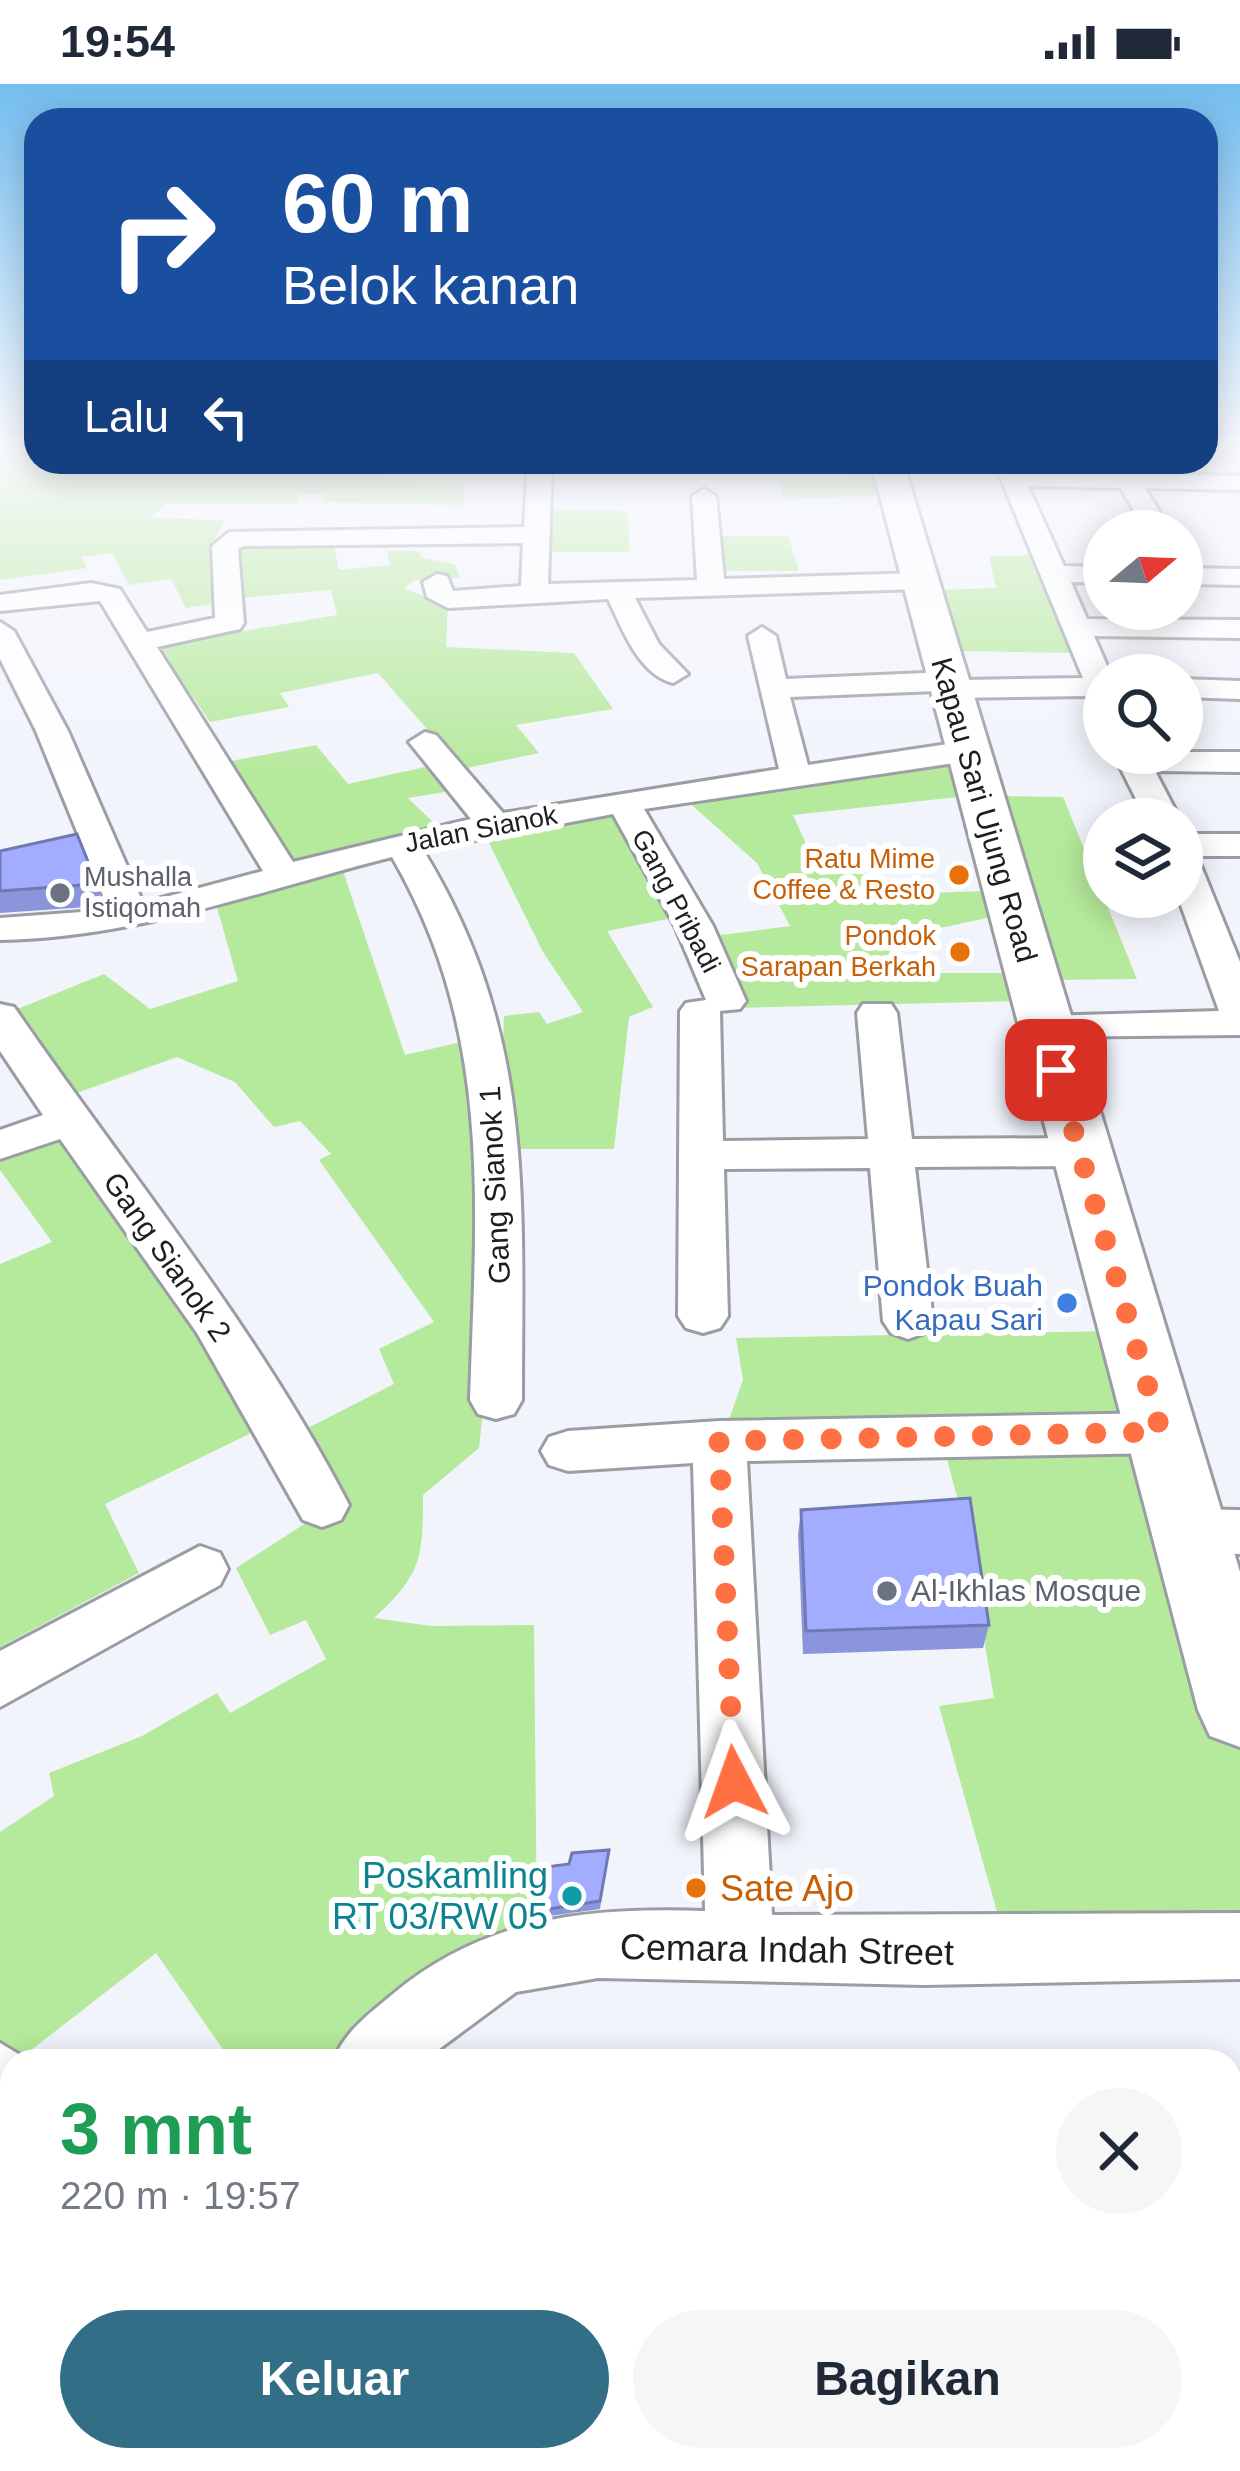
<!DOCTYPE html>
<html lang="id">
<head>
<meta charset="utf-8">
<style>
	:root { --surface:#fff; --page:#f6f6f7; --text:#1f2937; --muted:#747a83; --accent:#326e86 }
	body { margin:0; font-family:Arial,sans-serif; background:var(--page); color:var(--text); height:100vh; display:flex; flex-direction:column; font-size:45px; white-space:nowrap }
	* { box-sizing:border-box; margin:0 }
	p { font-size:39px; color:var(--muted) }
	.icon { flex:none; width:66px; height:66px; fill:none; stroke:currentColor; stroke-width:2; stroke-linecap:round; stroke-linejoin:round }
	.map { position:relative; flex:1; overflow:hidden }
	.drawer { position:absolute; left:0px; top:1965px; width:1242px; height:423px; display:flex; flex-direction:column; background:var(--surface); border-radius:36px 36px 0 0; box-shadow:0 6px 30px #0003 }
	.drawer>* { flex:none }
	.top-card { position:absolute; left:24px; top:24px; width:1194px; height:366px; border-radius:36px; box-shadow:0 6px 30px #0003; background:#1a4fa0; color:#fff; overflow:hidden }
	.needle { width:78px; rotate:71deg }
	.controls { position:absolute; left:1083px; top:426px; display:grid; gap:24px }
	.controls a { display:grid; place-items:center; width:120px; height:120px; border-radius:50%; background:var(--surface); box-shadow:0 6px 30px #0003; font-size:60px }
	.pin { position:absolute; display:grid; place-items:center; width:102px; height:102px; color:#fff; margin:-51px; border-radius:24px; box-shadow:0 6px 18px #0006 }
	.me { position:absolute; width:132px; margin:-66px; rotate:356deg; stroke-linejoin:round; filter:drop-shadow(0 0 9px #0008) }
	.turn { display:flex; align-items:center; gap:42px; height:252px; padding:0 60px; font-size:54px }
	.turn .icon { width:156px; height:156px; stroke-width:2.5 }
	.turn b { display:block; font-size:84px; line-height:102px }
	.then { display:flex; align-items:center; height:114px; padding:0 60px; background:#0003; gap:24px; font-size:45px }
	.round { display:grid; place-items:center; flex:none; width:126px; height:126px; border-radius:63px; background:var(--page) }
	.head { display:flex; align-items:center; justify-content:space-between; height:204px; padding:0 60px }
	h1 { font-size:72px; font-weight:800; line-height:90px; color:#1e9e55 }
	.action { display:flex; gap:24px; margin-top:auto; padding:24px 60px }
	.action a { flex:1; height:138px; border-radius:72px; background:var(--accent); color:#fff; font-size:48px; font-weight:800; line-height:138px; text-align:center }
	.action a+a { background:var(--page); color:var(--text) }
	.status { display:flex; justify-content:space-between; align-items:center; height:84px; padding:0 60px; background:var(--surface); direction:ltr }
	.status svg { height:33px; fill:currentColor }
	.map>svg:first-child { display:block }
	.green { fill:#b5e99b }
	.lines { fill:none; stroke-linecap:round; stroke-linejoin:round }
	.street-casing { stroke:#9b9da4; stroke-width:6 }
	.secondary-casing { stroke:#9b9da4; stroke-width:6 }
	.street { fill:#fff; fill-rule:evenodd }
	.secondary { fill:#fff; fill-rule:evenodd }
	.wall { fill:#8b95db }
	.building { fill:#a2adff; stroke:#7179b2; stroke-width:3 }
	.route { stroke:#ff7043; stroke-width:21; stroke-dasharray:0 37.8 }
	.food-dot { fill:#e8710a; stroke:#fff; stroke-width:4.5 }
	.worship-dot { fill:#6b7280; stroke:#fff; stroke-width:4.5 }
	.shop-dot { fill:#3f7fe0; stroke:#fff; stroke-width:4.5 }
	.culture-dot { fill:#0f9aa8; stroke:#fff; stroke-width:4.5 }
	.labels { text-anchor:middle; stroke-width:12; stroke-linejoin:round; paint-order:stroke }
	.far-street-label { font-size:27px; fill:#1d1e21; stroke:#fff }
	.far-food-label { font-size:27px; fill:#c56008; stroke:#fff; text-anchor:end }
	.far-worship-label { font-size:27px; fill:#5b616d; stroke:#fff; text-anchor:start }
	.street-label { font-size:30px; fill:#1d1e21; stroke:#fff }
	.shop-label { font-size:30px; fill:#366cbe; stroke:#fff; text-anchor:end }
	.worship-label { font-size:30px; fill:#5b616d; stroke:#fff; text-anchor:start }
	.near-culture-label { font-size:36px; fill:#0d838f; stroke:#fff; text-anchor:end }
	.near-food-label { font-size:36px; fill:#c56008; stroke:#fff; text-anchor:start }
	.near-street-label { font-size:36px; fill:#1d1e21; stroke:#fff }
</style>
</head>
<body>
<div class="status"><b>19:54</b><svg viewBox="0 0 49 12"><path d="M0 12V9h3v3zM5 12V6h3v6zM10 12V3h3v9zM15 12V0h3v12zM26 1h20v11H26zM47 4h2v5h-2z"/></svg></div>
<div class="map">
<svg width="1240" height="2387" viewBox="0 0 1240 2387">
	<rect width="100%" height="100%" fill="#f2f4fc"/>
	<g class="green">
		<path d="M0,363H36V378L266,385L269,378H386V395L463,399L465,421L323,418L325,410H300L298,419L166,420L150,434L224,436L214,457L220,519L186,524L171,495L129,501L112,469L81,473L87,484L0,496Z"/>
		<path d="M845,378H880L887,412L784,415L779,396L850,395Z"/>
		<path d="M550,425L627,427L630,468H545Z"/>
		<path d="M713,452H788L799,487H715Z"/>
		<path d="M333,456L339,486L390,481L387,467H418L422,474L455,480L460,494L414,496L404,505L448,519L446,563L574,569L613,625L516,641L539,669L462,685L378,589L280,609L289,623L210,638L158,562L337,531L331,506L241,514L236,457Z"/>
		<path d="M1038,471L1081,569L957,567L936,506L996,504L989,472Z"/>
		<path d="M316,661L348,700L434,681L457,706L408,714L438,743L296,780L231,677Z"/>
		<path d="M944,674L958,679L967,712L793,731L820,791L862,789L873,811L985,807L996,832L889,855L909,889H1014L1020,917L734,924L706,853L790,842L757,779L685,715Z"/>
		<path d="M999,712L1063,713L1137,895L1045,896Z"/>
		<path d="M617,726L678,833L607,847L653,923L629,933L614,1065H515L501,1011L504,932L539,928L547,940L583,928L543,868L485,751Z"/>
		<path d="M341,781L405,971L470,956L484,1315L479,1364L423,1411C423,1472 422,1491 374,1534L431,1542L534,1541L537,1848L339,1977H231L156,1869L17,1977L0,1959V1748L54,1712L49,1689L142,1652L217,1609L230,1629L326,1575L306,1536L270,1551L236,1484L340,1417L298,1349L394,1300L379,1265L434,1238L319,1076L331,1070L300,1037L274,1043L235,998L177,973L71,1011L15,926L104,890L150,925L238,897L216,820Z"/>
		<path d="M70,1037L274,1338L105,1420L139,1489L0,1563V1180L52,1158L0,1086V1061Z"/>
		<path d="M1118,1247L1145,1342L727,1341L743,1296L736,1254Z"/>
		<path d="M1149,1358L1240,1664V1843L999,1835L939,1622L994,1614L964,1439L944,1364Z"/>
		<path d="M0,2012L12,2033V2259L0,2270Z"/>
	</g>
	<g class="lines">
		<defs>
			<g id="street">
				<path d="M528,378H552L548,500L697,496L692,412L704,405L716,412L724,495L920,489L934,497L920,505L635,514L659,560L688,590L673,599C638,590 622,544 608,515L448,524L427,513L423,498L437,490L447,492L453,507L521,502L523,459L244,462L238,465L244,539L240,545L157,563L293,778L471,735L409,658L425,648L436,651L503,729L779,685L748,552L762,543L776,552L786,595L948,588L962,596L1083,594L994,378H1018L1022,387L1112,389L1106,378H1130L1137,389L1240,392V406L1145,404L1171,447H1145L1121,404L1028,402L1064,482L1104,483V499L1071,498L1087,535L1240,536V554L1094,552L1111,591H1104V618L1091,612L950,614L936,607L790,613L808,681L968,657L984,667L968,677L644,725L713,842L746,917L740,925L720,927L723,1057L868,1055L857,929L863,920H891L897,929L912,1055L1079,1054L1095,1058L1101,1068L1095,1078L1079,1082L915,1083L933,1237L925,1249L908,1255L891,1249L883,1237L870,1084L724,1085L728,1232L720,1244L703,1249L686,1244L678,1232L680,927L686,919L706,916L675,842L613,730L423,766C535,948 522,1112 522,1316L514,1330L496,1335L478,1330L470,1316C476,1122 494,948 392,773C261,806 137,854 0,856V834L109,826L36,647L0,575V538L14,547L68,647L143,819L263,787L100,517L0,527V511L91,499L120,505L147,548L215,534L212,462L229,448L524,443Z"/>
				<path d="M1182,484L1240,485V501L1182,500Z"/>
				<path d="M1182,595L1240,597V615L1182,613Z"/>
				<path d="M1182,668H1240V688L1155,687L1180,735H1146L1113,669Z"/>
				<path d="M1182,750H1240V772H1197L1240,878V951L1030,953L1024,944L1030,935L1044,932L1219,927L1178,813Z"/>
				<path d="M0,920L14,923C127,1087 257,1243 349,1421L341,1436L322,1443L303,1436L197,1249L60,1055L0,1075V1046L43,1031L0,967Z"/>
				<path d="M1161,1329L1180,1335L1187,1349L1180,1363L1161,1369L747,1377L772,1831L1240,1829V1895L924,1901L598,1894L516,1908L423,1977H333C346,1946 368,1931 393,1910C485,1833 589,1823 705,1827L693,1379L568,1387L549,1381L541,1367L549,1353L568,1347L719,1337Z"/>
				<path d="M1186,1425L1240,1426V1470L1186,1469L1166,1463L1158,1447L1166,1431Z"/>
				<path d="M200,1462L220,1469L228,1485L220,1501L0,1623V1567Z"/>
				<path d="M0,1959L30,1977H12V2050L0,2045Z"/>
				<path d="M12,2242V2327L2,2331L12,2335V2376H45L50,2387H0V2247Z"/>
				<path d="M1076,2376H1159L1164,2387H1075Z"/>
			</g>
			<path id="secondary" d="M871,378H903L1240,1488V1663L1210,1652L1198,1626Z"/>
		</defs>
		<use href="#street" class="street-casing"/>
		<use href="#secondary" class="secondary-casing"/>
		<use href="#street" class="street"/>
		<use href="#secondary" class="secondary"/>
	</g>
	<g class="wall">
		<path d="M0,767L97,800L102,822L0,829Z"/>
		<path d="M801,1426L989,1541L983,1564L803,1570L798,1450Z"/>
		<path d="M609,1766L600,1825L542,1833L539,1784L569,1780Z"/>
	</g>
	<g class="building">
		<path d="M77,750L97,800L0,807V767Z"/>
		<path d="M970,1414L989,1541L806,1547L801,1426Z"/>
		<path d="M609,1766L600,1817L542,1826L539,1784L569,1780L572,1769Z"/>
	</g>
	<linearGradient id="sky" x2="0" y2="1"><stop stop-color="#73bdf0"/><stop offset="0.52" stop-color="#f9fafe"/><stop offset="1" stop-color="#f9fafe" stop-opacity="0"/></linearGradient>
	<rect width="1240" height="697" fill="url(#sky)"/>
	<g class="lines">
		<path class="route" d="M734,1698L719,1357L1161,1348L1056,986"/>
	</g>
	<g class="food-dot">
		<circle cx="959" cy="791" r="12"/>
		<circle cx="960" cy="868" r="12"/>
		<circle cx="696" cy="1804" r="12"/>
	</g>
	<g class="worship-dot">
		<circle cx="60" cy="809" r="12"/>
		<circle cx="887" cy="1507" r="12"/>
	</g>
	<circle class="shop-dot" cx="1067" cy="1219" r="12"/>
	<circle class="culture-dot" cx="572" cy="1812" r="12"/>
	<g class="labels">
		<g class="far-street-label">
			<text transform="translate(481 745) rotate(-11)" y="9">Jalan Sianok</text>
			<text transform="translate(676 817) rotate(62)" y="9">Gang Pribadi</text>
		</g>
		<g class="far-food-label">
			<text x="935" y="784">Ratu Mime<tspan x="935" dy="31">Coffee &amp; Resto</tspan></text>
			<text x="936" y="861">Pondok<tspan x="936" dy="31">Sarapan Berkah</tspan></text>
		</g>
		<g class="far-worship-label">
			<text x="84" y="802">Mushalla<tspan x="84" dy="31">Istiqomah</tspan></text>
		</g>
		<g class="street-label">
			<text transform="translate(984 726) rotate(74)" y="10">Kapau Sari Ujung Road</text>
			<text transform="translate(495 1101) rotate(-93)" y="10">Gang Sianok 1</text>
			<text transform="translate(167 1173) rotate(55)" y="10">Gang Sianok 2</text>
		</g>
		<g class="shop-label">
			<text x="1043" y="1212">Pondok Buah<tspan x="1043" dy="34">Kapau Sari</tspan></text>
		</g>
		<g class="worship-label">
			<text x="911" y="1517">Al-Ikhlas Mosque</text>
		</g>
		<g class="near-culture-label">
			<text x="548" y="1804">Poskamling<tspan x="548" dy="41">RT 03/RW 05</tspan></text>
		</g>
		<g class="near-food-label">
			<text x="720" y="1817">Sate Ajo</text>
		</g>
		<g class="near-street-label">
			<text transform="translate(787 1865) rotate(1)" y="13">Cemara Indah Street</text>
		</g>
	</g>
</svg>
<div class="controls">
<a><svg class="needle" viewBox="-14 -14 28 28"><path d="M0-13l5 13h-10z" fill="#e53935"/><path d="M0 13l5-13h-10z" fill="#747a83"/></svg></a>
<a><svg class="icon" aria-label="search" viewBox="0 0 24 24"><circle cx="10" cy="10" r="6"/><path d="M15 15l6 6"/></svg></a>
<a><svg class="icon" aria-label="layers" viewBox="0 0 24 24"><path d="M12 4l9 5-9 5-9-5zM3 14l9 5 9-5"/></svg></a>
</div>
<div class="pin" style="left:1056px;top:986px;background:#d93025"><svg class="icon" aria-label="arrive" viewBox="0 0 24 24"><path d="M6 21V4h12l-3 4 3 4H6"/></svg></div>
<svg class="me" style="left:734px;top:1698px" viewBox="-20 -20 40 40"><path d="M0-17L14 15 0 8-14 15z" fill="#ff7043" stroke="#fff" stroke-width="4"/></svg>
<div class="top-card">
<div class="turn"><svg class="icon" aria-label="right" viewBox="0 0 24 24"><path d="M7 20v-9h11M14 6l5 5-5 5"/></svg><div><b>60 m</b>Belok kanan</div></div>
<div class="then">Lalu<svg class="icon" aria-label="left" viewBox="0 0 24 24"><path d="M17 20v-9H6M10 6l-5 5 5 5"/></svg></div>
</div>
<section class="drawer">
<div class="head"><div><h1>3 mnt</h1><p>220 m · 19:57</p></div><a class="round"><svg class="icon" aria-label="close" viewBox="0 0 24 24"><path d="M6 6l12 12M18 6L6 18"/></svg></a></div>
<div class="action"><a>Keluar</a><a>Bagikan</a></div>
</section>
</div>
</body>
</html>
